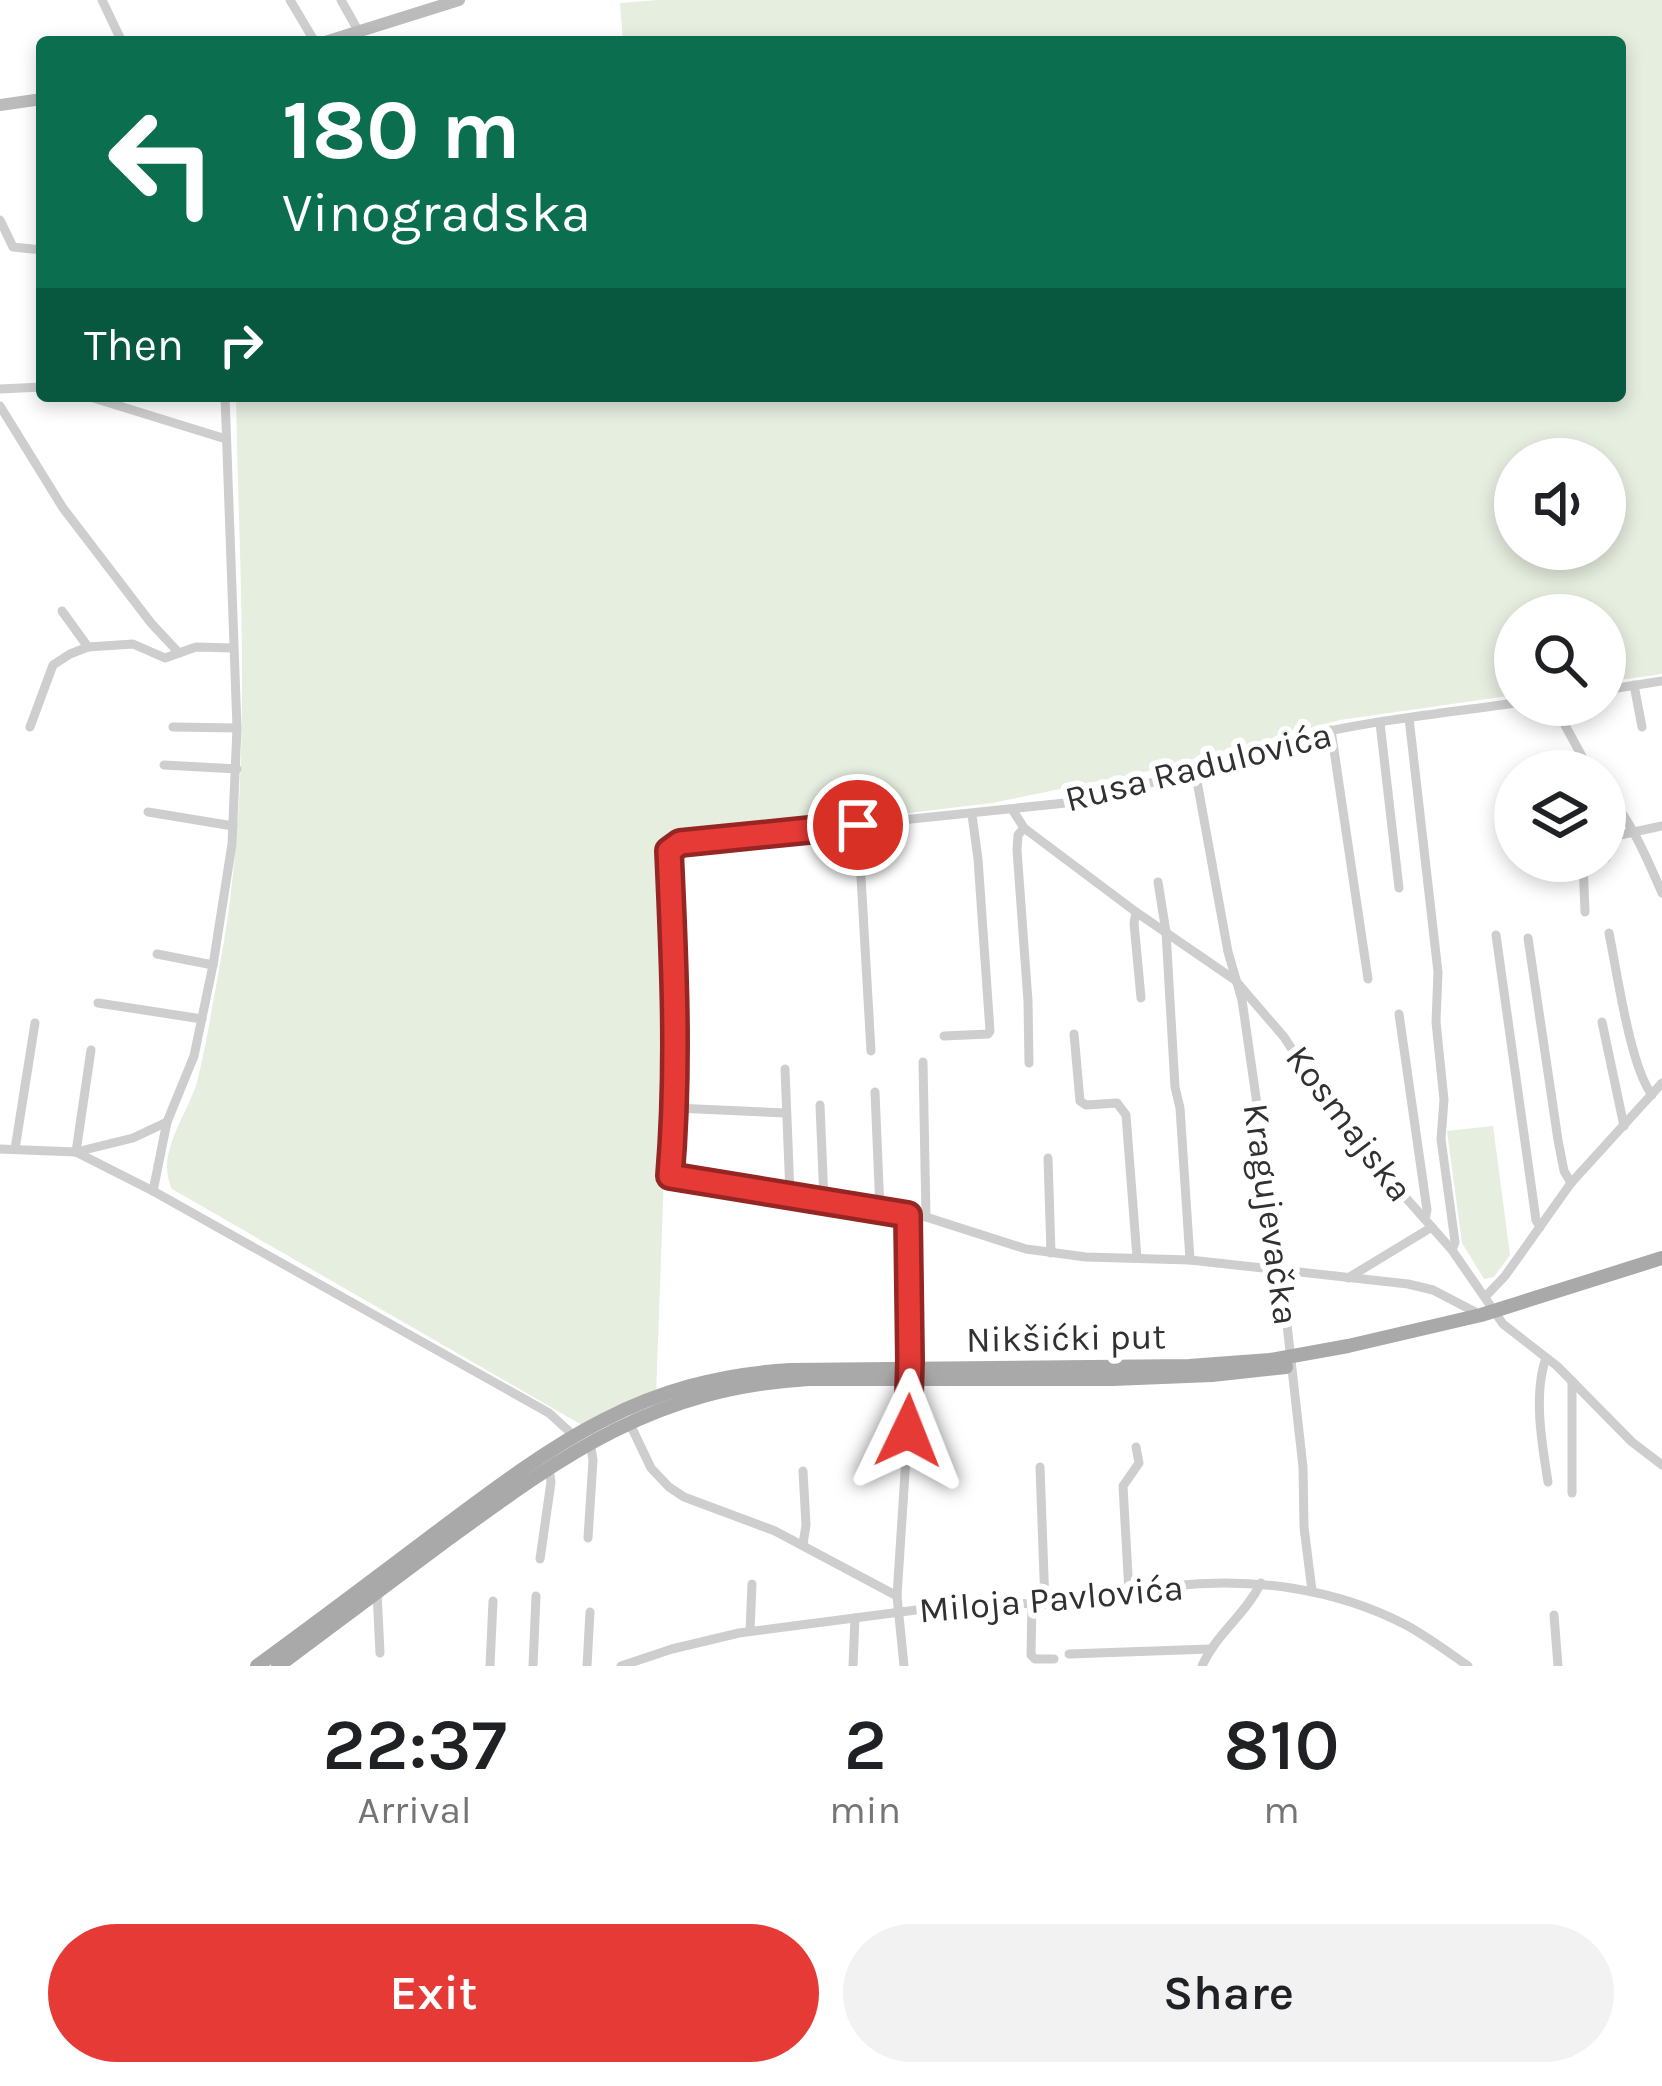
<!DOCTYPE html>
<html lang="en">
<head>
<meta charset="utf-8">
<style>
	:root { --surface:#fff; --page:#f2f2f2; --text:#202124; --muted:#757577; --accent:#e63a36 }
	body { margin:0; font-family:Karla,sans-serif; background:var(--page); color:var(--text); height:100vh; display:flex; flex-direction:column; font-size:45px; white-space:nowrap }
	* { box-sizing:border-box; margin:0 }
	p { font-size:39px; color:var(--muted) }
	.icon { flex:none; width:66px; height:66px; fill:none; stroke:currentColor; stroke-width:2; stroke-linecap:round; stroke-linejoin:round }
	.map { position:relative; height:1666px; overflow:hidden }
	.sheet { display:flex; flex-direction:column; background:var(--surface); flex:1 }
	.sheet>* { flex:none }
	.guide { position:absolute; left:36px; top:36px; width:1590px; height:366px; border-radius:12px; box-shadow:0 6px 18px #0003; background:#0b6e4f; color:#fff; overflow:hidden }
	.fabs { position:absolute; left:1494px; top:438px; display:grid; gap:24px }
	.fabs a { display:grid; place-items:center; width:132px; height:132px; border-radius:50%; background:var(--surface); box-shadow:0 6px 18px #0003; font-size:60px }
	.pin { position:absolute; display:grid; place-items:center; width:102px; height:102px; color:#fff; margin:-51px; border:6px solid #fff; border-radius:50%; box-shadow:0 3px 12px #0007 }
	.me { position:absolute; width:132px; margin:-66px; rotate:2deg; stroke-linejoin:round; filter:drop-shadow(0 0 9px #0008) }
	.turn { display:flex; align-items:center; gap:42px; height:252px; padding:0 48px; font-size:54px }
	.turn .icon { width:156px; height:156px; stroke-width:2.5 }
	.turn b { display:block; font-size:84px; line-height:102px }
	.then { display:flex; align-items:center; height:114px; padding:0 48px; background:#0003; gap:24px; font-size:45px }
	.eta { display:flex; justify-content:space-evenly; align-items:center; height:204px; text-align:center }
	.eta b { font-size:72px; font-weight:600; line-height:84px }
	.button { display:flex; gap:24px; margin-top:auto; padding:24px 48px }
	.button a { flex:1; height:138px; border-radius:72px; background:var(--accent); color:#fff; font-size:48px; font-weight:600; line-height:138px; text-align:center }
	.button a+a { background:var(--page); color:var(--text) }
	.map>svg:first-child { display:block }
	.green { fill:#e6eee0; fill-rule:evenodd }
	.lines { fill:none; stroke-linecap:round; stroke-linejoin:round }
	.street { stroke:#cecece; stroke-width:9 }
	.secondary { stroke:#bbb; stroke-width:12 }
	.primary { stroke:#a9a9a9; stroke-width:14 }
	.route-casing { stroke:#962623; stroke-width:30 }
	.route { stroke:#e63a36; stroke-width:21 }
	.labels { text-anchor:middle; stroke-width:12; stroke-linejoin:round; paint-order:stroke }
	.street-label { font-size:36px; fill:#313131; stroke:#fff }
</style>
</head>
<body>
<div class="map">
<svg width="1662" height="1666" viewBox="0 0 1662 1666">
	<rect width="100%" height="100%" fill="#fff"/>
	<g class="green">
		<path d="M658,0H1662V674L1605,682V615H1515V695L1340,720L1149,771L992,803L667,842L662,866L664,1175L656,1396L589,1429L172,1189C154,1152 190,1113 198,1078C207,1042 212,1006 219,970C255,781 239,587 236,396H1620V42H623L620,3ZM1515,459H1605V549H1515Z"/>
		<path d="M1493,1126L1510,1255L1494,1277L1484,1279L1462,1243L1447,1131Z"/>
	</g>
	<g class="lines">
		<g class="street">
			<path d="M102,0L122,42"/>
			<path d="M290,0L315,42"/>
			<path d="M341,0L359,32"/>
			<path d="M0,220L13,247L42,250"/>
			<path d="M0,389L42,387"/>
			<path d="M87,396L226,439"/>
			<path d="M0,406L63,508L151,623L179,653"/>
			<path d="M62,611L88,647"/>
			<path d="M1634,685L1642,727"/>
			<path d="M1605,690L1662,681"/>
			<path d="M1554,705L1590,771"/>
			<path d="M1409,718L1438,972L1436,1022L1444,1100L1441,1139L1455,1242L1452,1250"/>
			<path d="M1380,723L1399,888"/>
			<path d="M30,727L53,665L70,654L88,647L133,644L165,658L196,647L233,648"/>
			<path d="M173,727L237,728"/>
			<path d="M1331,730L1368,979"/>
			<path d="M164,765L237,769"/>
			<path d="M1195,770L1228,952L1242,1000L1281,1271L1303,1467L1304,1527L1312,1591"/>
			<path d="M1605,790C1631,821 1646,856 1662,893"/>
			<path d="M1012,809L1024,828L1136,912L1235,980L1284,1037L1297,1057L1399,1190L1452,1250L1503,1324L1557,1366L1632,1442L1662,1465"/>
			<path d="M148,812L233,826"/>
			<path d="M858,825L871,1051"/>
			<path d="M1024,828L1018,835L1017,850L1028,1001L1029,1063"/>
			<path d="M1606,838L1662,826"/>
			<path d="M1606,858L1605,807L1609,795"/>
			<path d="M1583,861L1585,912"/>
			<path d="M1158,882L1166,932L1175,1087L1180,1108L1190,1260"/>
			<path d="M1136,912L1134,923L1141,998"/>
			<path d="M1609,933C1617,972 1630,1066 1652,1095"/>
			<path d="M1496,935L1536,1220L1540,1227"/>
			<path d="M1528,938L1558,1140L1564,1171L1571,1183"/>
			<path d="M157,954L213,965"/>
			<path d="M98,1003L202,1019"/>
			<path d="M1399,1014L1427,1210L1425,1219"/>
			<path d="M1602,1022L1624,1126"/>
			<path d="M1074,1034L1080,1101L1086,1105L1117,1103L1126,1115L1137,1258"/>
			<path d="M944,1036L988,1034L990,1031L978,859L972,815"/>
			<path d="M923,1062L926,1217"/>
			<path d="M785,1069L790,1194"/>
			<path d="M875,1092L880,1210"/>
			<path d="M820,1105L824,1201"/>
			<path d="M676,1108L786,1113"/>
			<path d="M0,1149L76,1152L133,1138L167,1122"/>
			<path d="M15,1149L35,1023"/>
			<path d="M76,1152L153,1191L549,1413L573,1435"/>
			<path d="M76,1152L91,1050"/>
			<path d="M1048,1158L1051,1253"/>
			<path d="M153,1191L167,1122L194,1056L213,965L232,844L237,728L225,396"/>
			<path d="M1348,1278L1432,1227"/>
			<path d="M1485,1297L1505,1276L1571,1183L1662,1083"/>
			<path d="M1481,1315L1433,1290L1408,1284L1190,1260L1086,1257L1026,1249L926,1217L670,1176C679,1068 673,960 669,851L679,843L1075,802C1147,788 1216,760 1287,741C1361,721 1439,714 1515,703"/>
			<path d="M1546,1358C1533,1395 1542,1444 1548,1482"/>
			<path d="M1572,1381V1493"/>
			<path d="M629,1422L651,1468L669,1487L684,1497L775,1531L897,1596"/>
			<path d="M1040,1467L1045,1604"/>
			<path d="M588,1538L593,1460L590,1442"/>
			<path d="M803,1544L806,1525L803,1471"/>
			<path d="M540,1559L551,1482L549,1469"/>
			<path d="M377,1592L380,1653"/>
			<path d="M1129,1593L1123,1486L1139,1463L1136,1447"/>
			<path d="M1032,1603L1031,1655L1035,1659H1054"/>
			<path d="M1554,1615L1558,1666"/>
			<path d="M750,1631L752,1584"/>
			<path d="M1069,1654L1210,1649"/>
			<path d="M490,1666L493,1601"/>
			<path d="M533,1666L536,1596"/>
			<path d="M587,1666L590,1612"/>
			<path d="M621,1666L672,1649L739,1633L970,1603C1001,1600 1032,1606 1063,1604C1099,1602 1136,1591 1172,1586C1252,1577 1335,1588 1406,1625C1428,1637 1448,1652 1468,1666"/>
			<path d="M853,1666L855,1618"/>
			<path d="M904,1666L897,1596L910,1396L908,1215"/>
			<path d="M1202,1666C1216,1634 1245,1615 1261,1583"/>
		</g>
		<g class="secondary">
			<path d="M325,42L459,0"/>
			<path d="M0,105L42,99"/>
		</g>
		<g class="primary">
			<path d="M257,1666C319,1621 381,1574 442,1528C557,1442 641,1379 790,1370L1189,1366L1270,1360L1348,1346L1481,1315L1662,1258"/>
			<path d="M278,1666C334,1624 390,1582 447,1540C566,1453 655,1388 809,1379H1113L1212,1375L1286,1367"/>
		</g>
	</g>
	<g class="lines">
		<defs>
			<path id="route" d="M858,825L680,843L669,851C674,960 679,1068 670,1176L908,1215L910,1360L908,1431"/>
		</defs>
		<use href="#route" class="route-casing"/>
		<use href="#route" class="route"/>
	</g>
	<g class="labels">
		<g class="street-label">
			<text transform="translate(1198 766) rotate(-14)" y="13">Rusa Radulovića</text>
			<text transform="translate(1350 1123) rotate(53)" y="13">Kosmajska</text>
			<text transform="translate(1272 1214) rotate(82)" y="13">Kragujevačka</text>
			<text transform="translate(1066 1337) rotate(-1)" y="13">Nikšićki put</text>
			<text transform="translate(1051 1598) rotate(-5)" y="13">Miloja Pavlovića</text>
		</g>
	</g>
</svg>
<div class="fabs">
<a><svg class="icon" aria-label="sound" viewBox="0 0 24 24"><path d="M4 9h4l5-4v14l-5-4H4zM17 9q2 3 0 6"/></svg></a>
<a><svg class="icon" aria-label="search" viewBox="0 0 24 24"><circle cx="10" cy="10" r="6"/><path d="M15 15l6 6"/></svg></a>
<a><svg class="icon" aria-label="layers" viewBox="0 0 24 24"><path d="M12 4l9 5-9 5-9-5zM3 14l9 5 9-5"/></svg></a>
</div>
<div class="pin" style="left:858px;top:825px;background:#d93025"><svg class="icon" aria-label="arrive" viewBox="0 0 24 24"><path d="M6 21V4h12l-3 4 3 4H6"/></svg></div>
<svg class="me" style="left:908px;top:1431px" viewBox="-20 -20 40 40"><path d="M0-17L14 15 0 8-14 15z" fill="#e63a36" stroke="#fff" stroke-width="4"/></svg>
<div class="guide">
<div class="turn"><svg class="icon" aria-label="left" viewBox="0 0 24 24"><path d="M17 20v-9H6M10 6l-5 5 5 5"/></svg><div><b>180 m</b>Vinogradska</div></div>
<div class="then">Then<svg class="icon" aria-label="right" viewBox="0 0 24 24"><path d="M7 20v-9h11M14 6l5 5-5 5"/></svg></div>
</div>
</div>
<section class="sheet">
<div class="eta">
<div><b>22:37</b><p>Arrival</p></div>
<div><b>2</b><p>min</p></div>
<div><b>810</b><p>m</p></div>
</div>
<div class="button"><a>Exit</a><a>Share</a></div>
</section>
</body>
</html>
